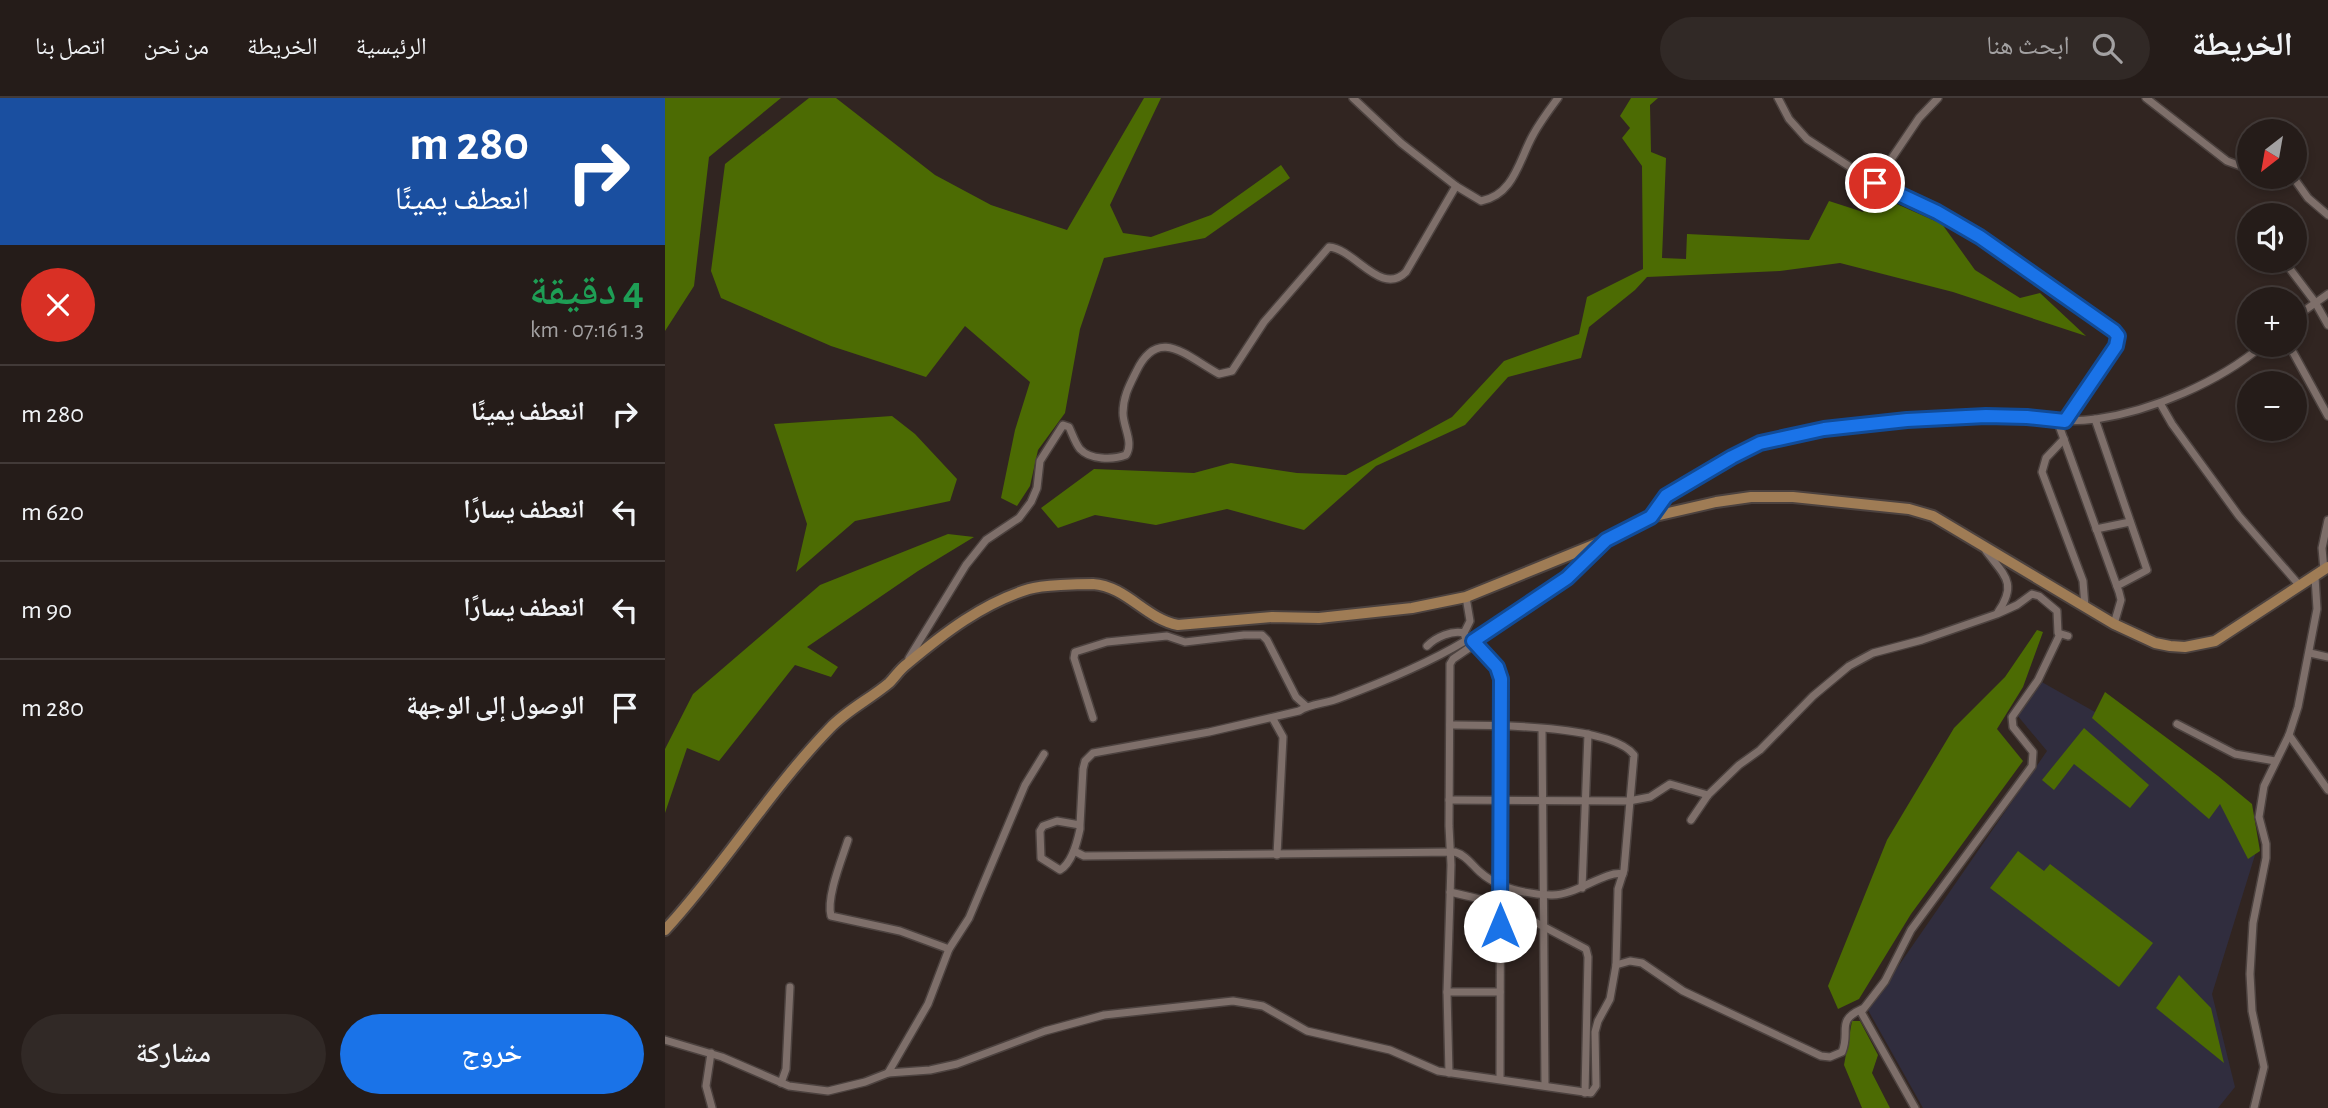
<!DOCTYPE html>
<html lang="ar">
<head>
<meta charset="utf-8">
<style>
	:root { --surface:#251c19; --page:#312926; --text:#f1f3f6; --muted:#a3a1a2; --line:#423a38; --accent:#1a73e8 }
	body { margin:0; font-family:"Alegreya Sans","Noto Naskh Arabic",sans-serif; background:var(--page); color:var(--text); direction:rtl; height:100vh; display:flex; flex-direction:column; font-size:26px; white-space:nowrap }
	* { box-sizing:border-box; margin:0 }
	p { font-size:23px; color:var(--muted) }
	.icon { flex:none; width:38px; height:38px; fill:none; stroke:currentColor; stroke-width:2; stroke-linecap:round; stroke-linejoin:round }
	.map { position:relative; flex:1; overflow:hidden; direction:ltr }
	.sheet { display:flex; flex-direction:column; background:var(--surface); width:665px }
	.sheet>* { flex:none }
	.hud { background:#1a4fa0; color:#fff; overflow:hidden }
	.needle { width:46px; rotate:211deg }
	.tools { position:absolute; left:1572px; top:21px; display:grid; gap:14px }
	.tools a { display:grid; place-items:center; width:70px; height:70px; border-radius:50%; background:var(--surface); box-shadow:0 4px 10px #0003,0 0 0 2px var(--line); font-size:35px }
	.pin { position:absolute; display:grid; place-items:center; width:60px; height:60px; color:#fff; margin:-30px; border:4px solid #fff; border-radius:50%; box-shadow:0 2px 7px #0007 }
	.me { position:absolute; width:77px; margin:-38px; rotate:0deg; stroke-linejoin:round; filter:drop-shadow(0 0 5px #0008) }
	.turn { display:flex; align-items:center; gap:24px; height:147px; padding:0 21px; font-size:32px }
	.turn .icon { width:91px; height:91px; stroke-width:2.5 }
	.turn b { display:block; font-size:49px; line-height:60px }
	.round { display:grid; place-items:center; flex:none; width:74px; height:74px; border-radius:37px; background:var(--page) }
	.headline { display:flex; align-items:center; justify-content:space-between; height:119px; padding:0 21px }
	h1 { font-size:42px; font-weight:600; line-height:52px; color:#1e9e55 }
	.action { display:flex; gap:14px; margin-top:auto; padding:14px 21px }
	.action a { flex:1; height:80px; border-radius:42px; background:var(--accent); color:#fff; font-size:28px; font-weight:600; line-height:80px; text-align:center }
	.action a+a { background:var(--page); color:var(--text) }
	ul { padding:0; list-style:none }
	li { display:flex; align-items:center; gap:21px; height:98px; padding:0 21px; border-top:2px solid var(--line) }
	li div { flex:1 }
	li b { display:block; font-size:26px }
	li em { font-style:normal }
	header { display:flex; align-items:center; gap:42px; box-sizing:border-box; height:98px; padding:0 35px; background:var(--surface); border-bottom:2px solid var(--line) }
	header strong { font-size:33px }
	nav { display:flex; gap:38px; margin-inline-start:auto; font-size:24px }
	.search { width:490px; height:63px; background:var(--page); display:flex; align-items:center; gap:18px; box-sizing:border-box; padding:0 24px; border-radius:38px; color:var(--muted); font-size:26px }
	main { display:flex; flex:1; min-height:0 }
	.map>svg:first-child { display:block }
	.industrial { fill:#302d3e }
	.forest { fill:#4c6b03 }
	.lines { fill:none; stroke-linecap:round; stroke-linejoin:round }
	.street-casing { stroke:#4c423f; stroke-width:10 }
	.primary-casing { stroke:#4c423f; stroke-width:14 }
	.street { stroke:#7e6f6a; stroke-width:7 }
	.primary { stroke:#9f7c55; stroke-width:10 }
	.route-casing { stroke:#114b97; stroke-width:18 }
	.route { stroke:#1a73e8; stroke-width:12 }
</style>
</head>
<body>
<header>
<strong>الخريطة</strong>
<div class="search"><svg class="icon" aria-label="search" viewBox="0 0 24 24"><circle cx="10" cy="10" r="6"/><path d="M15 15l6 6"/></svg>ابحث هنا</div>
<nav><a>الرئيسية</a><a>الخريطة</a><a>من نحن</a><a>اتصل بنا</a></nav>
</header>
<main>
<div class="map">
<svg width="1663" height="1010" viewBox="0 0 1663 1010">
	<rect width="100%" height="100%" fill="#312521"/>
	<path class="industrial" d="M1375,583L1563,689L1590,757L1547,896L1570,989L1553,1010H1258L1203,912L1382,653L1352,617Z"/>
	<g class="forest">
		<path d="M0,0H116L44,59L29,188L0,233Z"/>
		<path d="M144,0H171L270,77L326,107L402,132L479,0H496L445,107L458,135L486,139L546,117L616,67L625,80L540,140L439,160L415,231L400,315L373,352L365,388L352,408L336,400L350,332L365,284L300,228L261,279L166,248L56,200L46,173L60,66Z"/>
		<path d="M966,0H993L985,7L986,54L1001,60L997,160L1021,161L1022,136L1144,142L1164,103L1198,114L1209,96L1277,126L1310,172L1355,200L1375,195L1421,238L1288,194L1175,165L1115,173L982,179L970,192L924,229L916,260L843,279L800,327L711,368L639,432L562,411L491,427L430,417L393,430L376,410L429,371L529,375L566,365L632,375L681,377L787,319L839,263L914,236L922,199L978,171L977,68L957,40L965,30L955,18Z"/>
		<path d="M227,318L250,336L292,381L285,403L190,423L131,474L142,426L109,326Z"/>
		<path d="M283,436L309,439L253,473L142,549L173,569L166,579L130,567L54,663L22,650L0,715V651L28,596L155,487Z"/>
		<path d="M1372,532L1378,534L1358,589L1332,631L1358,663L1246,816L1194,901L1173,911L1163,888L1222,742L1289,630L1340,579Z"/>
		<path d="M1440,594L1553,678L1587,706L1595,753L1583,761L1555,706L1544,721L1427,620Z"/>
		<path d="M1419,630L1484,687L1465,710L1409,666L1389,692L1377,682Z"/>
		<path d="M1353,753L1379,773L1385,766L1488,845L1454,889L1325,790Z"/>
		<path d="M1514,877L1546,910L1559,965L1491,910Z"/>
		<path d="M1187,923H1195L1213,957L1207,975L1225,1010H1197L1179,967Z"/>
	</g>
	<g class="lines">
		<defs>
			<g id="street">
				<path d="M688,0L736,45L791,88L816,103C849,97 854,62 868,37C875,24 884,12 893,0"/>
				<path d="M1113,0L1124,21L1142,41L1210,85L1272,114L1315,139L1449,233L1453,238L1451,248L1400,323"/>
				<path d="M1481,0L1562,63L1584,71"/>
				<path d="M1628,79L1643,100L1663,117"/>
				<path d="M1210,85L1254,20L1273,0"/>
				<path d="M1619,163L1650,204L1663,227"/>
				<path d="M1629,220L1663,196"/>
				<path d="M1624,247L1663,318"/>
				<path d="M1495,305L1507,326L1574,418L1635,488"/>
				<path d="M1430,321L1482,472L1452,488"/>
				<path d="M1392,322L1454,494L1456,502L1449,526"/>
				<path d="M1399,341L1381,360L1377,374L1418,483L1420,509"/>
				<path d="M986,418C1000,396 1016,388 1038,375C1056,365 1075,353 1094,346C1149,326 1210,324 1267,322C1286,321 1306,318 1325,318C1360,318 1396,326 1431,321C1487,313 1554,284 1598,247"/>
				<path d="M1431,431L1465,424"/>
				<path d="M1321,453C1339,477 1353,485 1333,514"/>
				<path d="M1659,472L1657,450L1663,422"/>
				<path d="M799,535L805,523L801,499"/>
				<path d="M808,543L902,479L938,445"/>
				<path d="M762,548C771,539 787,532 799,535L801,542"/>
				<path d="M1645,555L1663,559"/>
				<path d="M244,560L301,467L321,442L354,420L366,404L372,390L375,363L398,327L404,329C407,335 410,345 415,351C425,362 448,362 461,357C469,344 458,329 458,315C458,299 464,288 471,274C493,227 521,258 554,276L567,273L599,224L664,149C690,151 716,199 741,174L791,88"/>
				<path d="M428,620L409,560L410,554L442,544L502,538L520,544L579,537H597L602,542L631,599L641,608"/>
				<path d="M608,621L618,639L612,757"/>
				<path d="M1512,626L1570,656L1610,663"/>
				<path d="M877,631L880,987"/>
				<path d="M1624,637L1663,692"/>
				<path d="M784,702L964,703L985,699L1005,686L1043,697"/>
				<path d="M1026,722L1043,697L1074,667L1095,652L1148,598L1184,568L1208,555L1257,542L1332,516L1352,507L1367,496L1374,498L1392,513L1393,535L1403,538"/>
				<path d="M415,727L392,723L378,728L375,733L376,760L395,772C407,765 412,745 415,731V727L418,671L420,663L428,655L544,634L634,613C646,605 661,606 675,600C718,584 760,567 800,543H808L832,569L836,581L835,981"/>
				<path d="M183,742C177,761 161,799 166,818L235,833L284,851"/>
				<path d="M409,753L419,758L790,754C801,757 807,767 815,774C834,791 861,796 886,797C911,798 940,772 958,776"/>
				<path d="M917,790L923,636"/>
				<path d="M785,794L836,806L921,851L923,859L920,995"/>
				<path d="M951,867L965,863L977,865L1018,893L1156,958L1165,959L1177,954C1186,933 1170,923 1197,911"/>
				<path d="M782,894H835"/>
				<path d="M0,942L57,959L124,988L163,993L200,984L223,975L263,906L284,851L304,820L360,687L379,656"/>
				<path d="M46,955L41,988L47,1010"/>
				<path d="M223,975L265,972L292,966L380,933L439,917L568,903L598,908L642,933L725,952L773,973L926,995L931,988L930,934L933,923L945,901L951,867L953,791L959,772L969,657C946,626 822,627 785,627"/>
				<path d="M784,975L782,894L786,767L784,728L785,566L788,561L810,546"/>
				<path d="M116,985L121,971L125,889"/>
				<path d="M1250,1010L1196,914L1220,883L1246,832L1367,668L1368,654L1348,629L1347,619L1373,582L1395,536"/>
				<path d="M1589,1010L1599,969L1587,913L1585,876L1588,825L1601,760V746L1594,719L1599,688L1624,637L1633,609L1652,511L1650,479"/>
			</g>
			<path id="primary" d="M0,832C59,768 104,693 165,630C182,612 205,601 224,585C230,579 235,571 242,566C279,535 318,505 364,491C377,487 414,486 428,486C461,488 481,521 513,527L607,519L654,520L747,510L801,499L941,442L986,419L1051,404L1086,399H1128L1244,411L1268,418L1449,526L1490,545L1505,548L1520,549L1550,543L1663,469"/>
		</defs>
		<use href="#street" class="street-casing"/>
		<use href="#primary" class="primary-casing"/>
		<use href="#street" class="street"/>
		<use href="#primary" class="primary"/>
	</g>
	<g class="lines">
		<defs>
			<path id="route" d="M835,828L836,581L832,569L808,543L902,480L941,442L986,419L1001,398L1067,359L1095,345L1159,331L1242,322L1321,318L1362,319L1400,323L1451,248L1453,238L1449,233L1315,139L1272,114L1210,85"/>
		</defs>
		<use href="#route" class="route-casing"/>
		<use href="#route" class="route"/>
	</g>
</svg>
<div class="tools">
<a><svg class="needle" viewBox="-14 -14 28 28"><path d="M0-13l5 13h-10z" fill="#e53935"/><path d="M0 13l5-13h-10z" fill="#a3a1a2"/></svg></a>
<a><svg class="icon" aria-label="sound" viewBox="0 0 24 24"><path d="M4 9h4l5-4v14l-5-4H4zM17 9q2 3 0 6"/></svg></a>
<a>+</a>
<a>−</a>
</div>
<div class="pin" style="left:1210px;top:85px;background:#d93025"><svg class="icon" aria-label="arrive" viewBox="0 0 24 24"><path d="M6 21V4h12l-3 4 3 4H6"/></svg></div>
<svg class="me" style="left:835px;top:828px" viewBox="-20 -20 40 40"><circle r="19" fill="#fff"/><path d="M0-13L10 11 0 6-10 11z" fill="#1a73e8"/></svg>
</div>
<section class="sheet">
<div class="hud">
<div class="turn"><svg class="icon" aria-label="right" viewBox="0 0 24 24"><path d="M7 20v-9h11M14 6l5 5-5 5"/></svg><div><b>280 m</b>انعطف يمينًا</div></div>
</div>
<div class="headline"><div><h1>4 دقيقة</h1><p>1.3 km · 07:16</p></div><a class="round" style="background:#d93025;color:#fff"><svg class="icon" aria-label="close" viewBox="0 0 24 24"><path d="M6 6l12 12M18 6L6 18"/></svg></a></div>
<ul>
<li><svg class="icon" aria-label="right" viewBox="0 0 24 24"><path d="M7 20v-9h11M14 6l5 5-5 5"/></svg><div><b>انعطف يمينًا</b></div><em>280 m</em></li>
<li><svg class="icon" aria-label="left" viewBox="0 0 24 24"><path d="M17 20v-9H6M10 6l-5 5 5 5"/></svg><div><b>انعطف يسارًا</b></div><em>620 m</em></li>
<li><svg class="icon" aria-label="left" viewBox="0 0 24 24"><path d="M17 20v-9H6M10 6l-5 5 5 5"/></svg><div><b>انعطف يسارًا</b></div><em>90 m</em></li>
<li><svg class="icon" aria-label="arrive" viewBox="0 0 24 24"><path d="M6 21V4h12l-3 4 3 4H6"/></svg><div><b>الوصول إلى الوجهة</b></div><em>280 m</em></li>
</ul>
<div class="action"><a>خروج</a><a>مشاركة</a></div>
</section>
</main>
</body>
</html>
